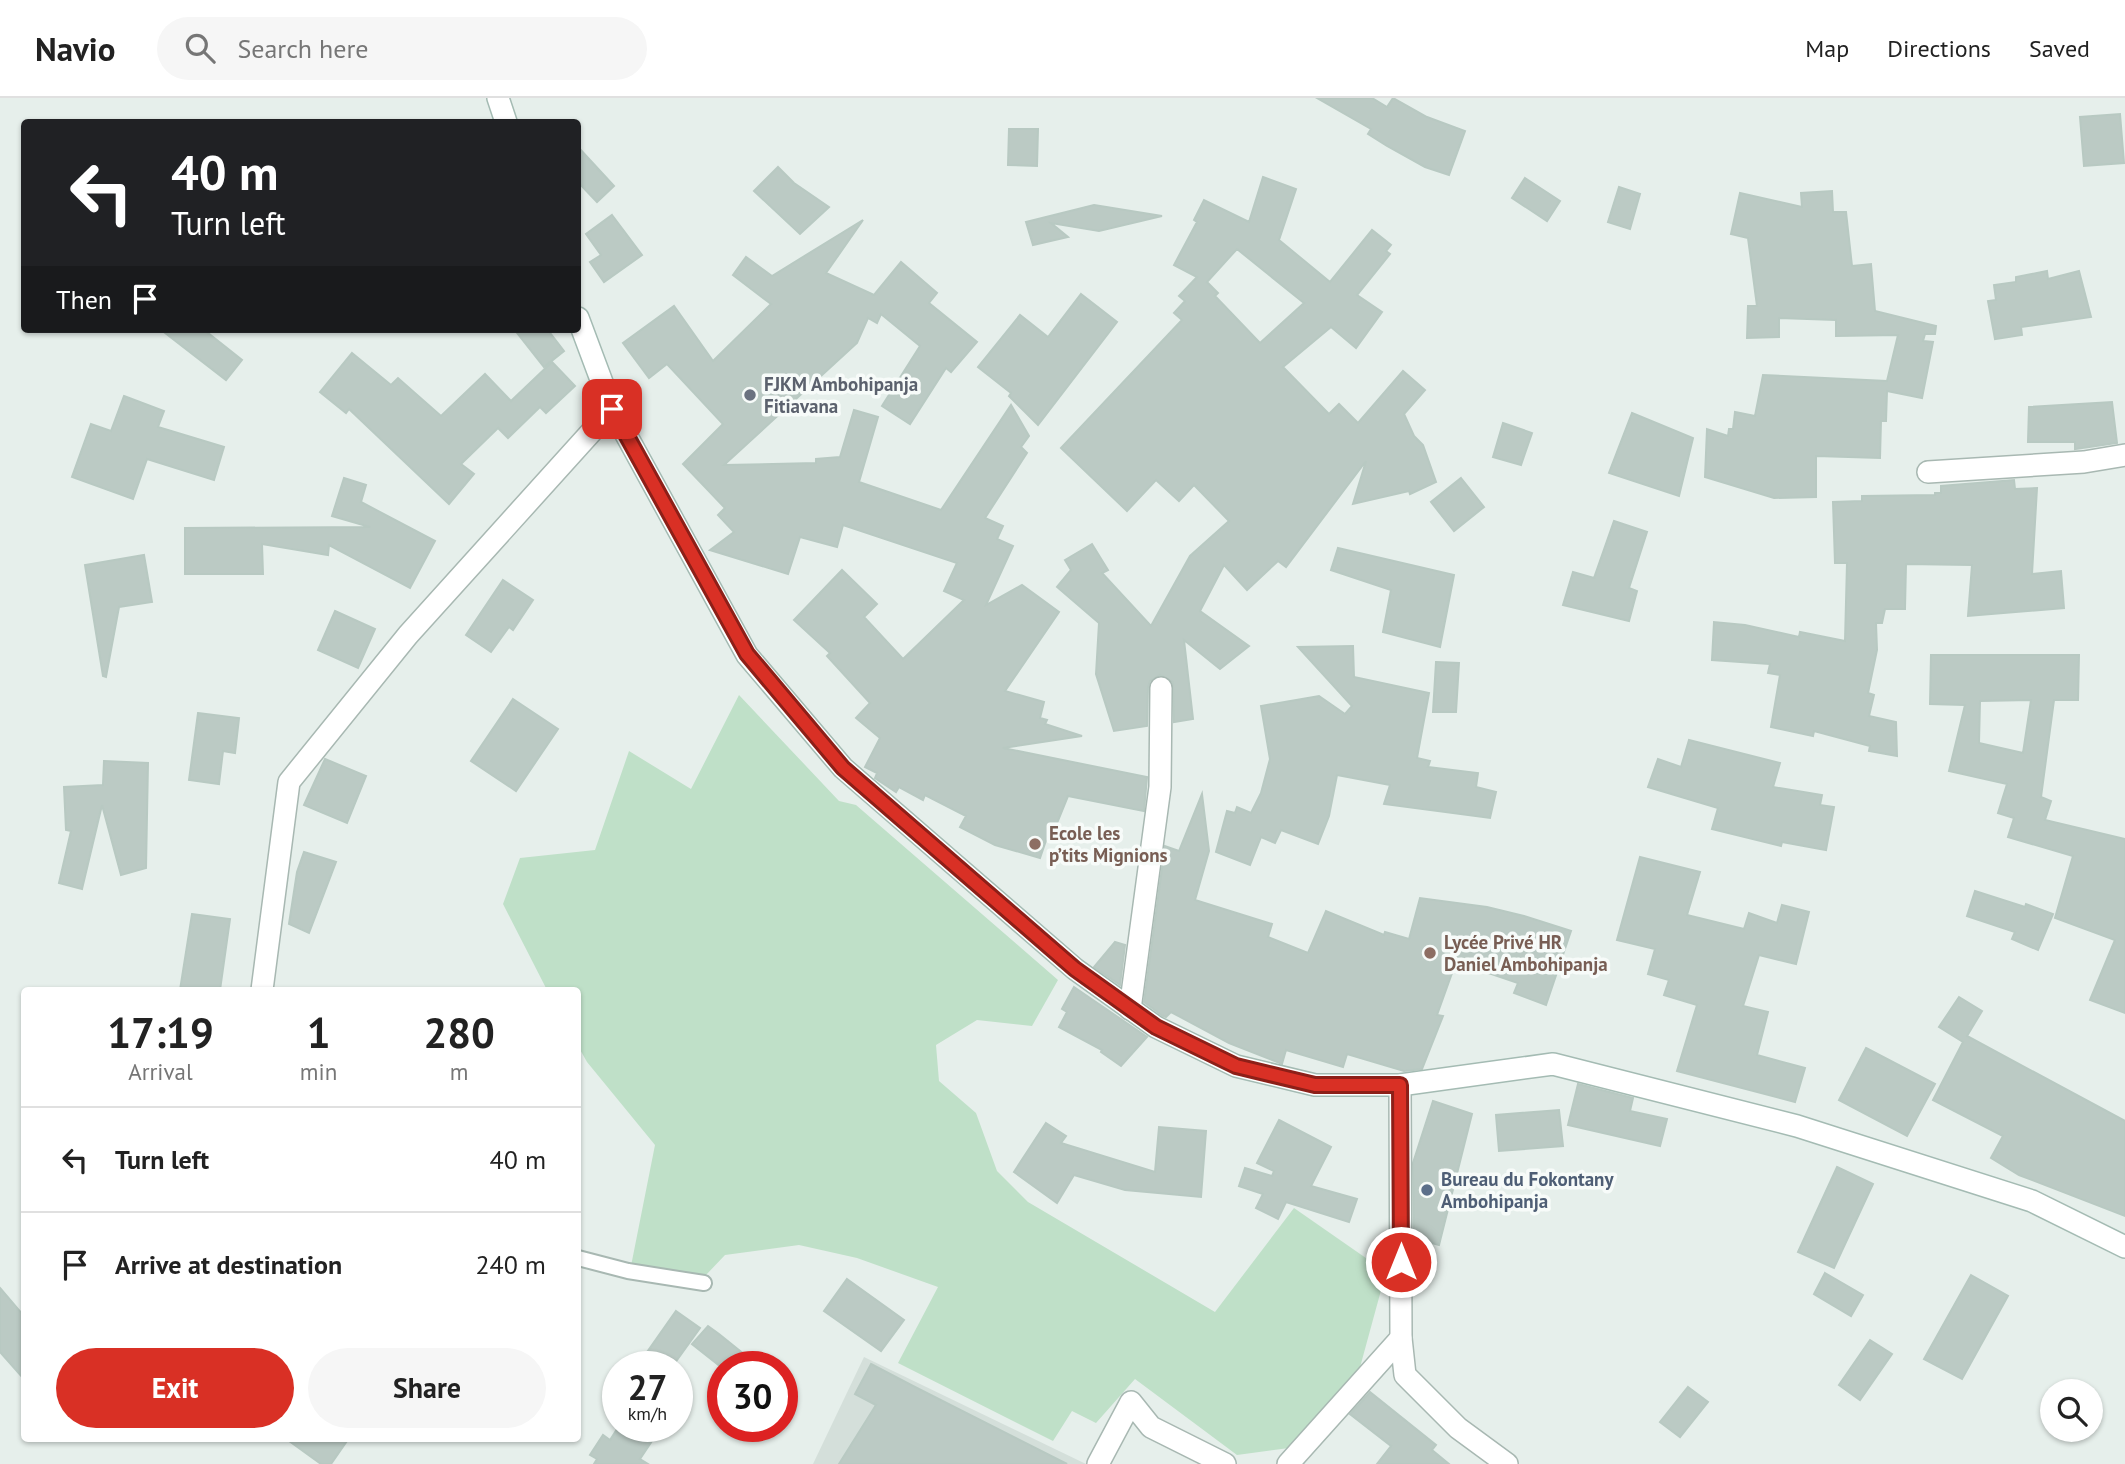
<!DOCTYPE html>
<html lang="en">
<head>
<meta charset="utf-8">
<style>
	:root { --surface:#fff; --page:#f6f6f6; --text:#222; --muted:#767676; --line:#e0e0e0; --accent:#d93025 }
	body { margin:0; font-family:"PT Sans",sans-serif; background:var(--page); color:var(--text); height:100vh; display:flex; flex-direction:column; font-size:26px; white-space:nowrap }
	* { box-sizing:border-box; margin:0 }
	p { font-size:23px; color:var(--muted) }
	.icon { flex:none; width:38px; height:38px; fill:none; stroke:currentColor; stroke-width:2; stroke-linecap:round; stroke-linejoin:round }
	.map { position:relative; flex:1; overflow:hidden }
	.side { position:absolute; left:21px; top:889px; width:560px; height:455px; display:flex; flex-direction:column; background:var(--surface); border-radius:7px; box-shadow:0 2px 5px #0004 }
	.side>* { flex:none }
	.hud { position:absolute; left:21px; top:21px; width:560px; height:214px; border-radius:7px; box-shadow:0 2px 5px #0004; background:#202124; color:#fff; overflow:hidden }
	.controls { position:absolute; left:2040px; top:1281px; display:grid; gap:14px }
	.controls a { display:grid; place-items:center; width:63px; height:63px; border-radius:50%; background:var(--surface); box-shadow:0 2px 5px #0004; font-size:35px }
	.speed { position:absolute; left:602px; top:1253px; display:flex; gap:14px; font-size:35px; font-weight:700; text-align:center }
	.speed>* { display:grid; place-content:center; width:91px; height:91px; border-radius:50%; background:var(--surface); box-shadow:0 2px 5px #0004; line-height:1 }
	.speed small { font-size:18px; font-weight:400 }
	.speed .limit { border:10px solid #d22; background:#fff; color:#111 }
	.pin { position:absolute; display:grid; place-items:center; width:60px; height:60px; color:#fff; margin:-30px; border-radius:14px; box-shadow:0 4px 10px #0006 }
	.me { position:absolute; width:77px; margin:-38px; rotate:0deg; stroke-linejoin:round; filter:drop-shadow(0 0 5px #0008) }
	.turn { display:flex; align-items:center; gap:24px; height:147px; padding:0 35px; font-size:32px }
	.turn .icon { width:91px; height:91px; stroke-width:2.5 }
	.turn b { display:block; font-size:49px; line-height:60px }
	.then { display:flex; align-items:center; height:66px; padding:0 35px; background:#0003; gap:14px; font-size:26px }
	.eta { display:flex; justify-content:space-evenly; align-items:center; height:119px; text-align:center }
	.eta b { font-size:42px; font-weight:700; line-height:49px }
	.cta { display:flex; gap:14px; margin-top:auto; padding:14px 35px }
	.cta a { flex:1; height:80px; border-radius:42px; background:var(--accent); color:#fff; font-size:28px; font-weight:700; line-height:80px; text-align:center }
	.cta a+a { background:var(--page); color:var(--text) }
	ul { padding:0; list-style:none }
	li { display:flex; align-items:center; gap:21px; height:105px; padding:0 35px; border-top:2px solid var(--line) }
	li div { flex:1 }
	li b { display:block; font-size:26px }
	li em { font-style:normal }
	header { display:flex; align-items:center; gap:42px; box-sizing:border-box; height:98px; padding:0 35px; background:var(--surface); border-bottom:2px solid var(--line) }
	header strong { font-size:33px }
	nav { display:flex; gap:38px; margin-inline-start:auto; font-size:24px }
	.search { width:490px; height:63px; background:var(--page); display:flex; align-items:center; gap:18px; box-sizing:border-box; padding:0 24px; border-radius:38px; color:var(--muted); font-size:26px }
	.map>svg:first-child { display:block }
	.built { fill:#d4dfda }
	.green { fill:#bfe0c8 }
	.building { fill:#bbcac4; stroke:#b8c9c2; stroke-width:2; fill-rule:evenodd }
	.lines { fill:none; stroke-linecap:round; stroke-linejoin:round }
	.lane-casing { stroke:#a8b8b2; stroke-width:18 }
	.street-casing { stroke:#a8b8b2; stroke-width:24 }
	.secondary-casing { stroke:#a4bbb3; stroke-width:24 }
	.lane { stroke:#fff; stroke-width:14 }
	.street { stroke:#fff; stroke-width:21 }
	.secondary { stroke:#fff; stroke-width:21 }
	.route-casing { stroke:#8d1f18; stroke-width:18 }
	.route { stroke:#d93025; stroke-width:12 }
	.worship-dot { fill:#6b7280; stroke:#f7fbf9; stroke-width:2.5 }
	.education-dot { fill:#8d6e63; stroke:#f7fbf9; stroke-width:2.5 }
	.service-dot { fill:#5c6f8a; stroke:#f7fbf9; stroke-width:2.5 }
	.labels { text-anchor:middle; stroke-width:7; stroke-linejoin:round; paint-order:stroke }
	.worship-label { font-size:19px; font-weight:bold; fill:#5b616d; stroke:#f7fbf9; text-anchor:start }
	.education-label { font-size:19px; font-weight:bold; fill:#785e54; stroke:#f7fbf9; text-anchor:start }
	.service-label { font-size:19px; font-weight:bold; fill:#4e5e75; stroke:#f7fbf9; text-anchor:start }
</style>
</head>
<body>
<header>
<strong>Navio</strong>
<div class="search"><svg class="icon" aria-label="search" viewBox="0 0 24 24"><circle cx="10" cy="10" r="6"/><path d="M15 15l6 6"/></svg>Search here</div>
<nav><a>Map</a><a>Directions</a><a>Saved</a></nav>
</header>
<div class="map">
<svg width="2125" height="1366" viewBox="0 0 2125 1366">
	<rect width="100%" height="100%" fill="#e6efeb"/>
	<path class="built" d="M864,1259L1086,1366H813Z"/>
	<path class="green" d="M739,597L839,703L856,707L1058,882L1032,928L977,922L936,947L939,983L976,1015L997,1073L1028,1104L1215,1214L1294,1110L1386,1174L1359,1273L1289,1350L1237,1357L1135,1281L1096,1325L1072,1313L1053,1343L898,1265L938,1189L857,1160L799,1147L725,1157L706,1177L631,1168L655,1047L587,964L578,948V892H547L503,806L520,760L595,752L629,653L691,691Z"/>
	<g class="building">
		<path d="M1317,0H1372L1387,9L1393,0L1427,19L1465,33L1449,77L1425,69L1387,48L1368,36L1371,31Z"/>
		<path d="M2120,16L2124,65L2084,68L2080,19Z"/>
		<path d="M1009,31H1038L1037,68L1008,67Z"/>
		<path d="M578,49L614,88L597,104L578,84Z"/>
		<path d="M778,69L794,85L829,109L800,136L754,93Z"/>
		<path d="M1263,79L1296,91L1279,142L1330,184L1372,132L1391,147L1386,153L1390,156L1357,197L1382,214L1356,250L1331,229L1283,269L1329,316L1339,306L1358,325L1403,273L1425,292L1404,316L1414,338L1423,347L1436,384L1410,396L1409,393L1353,406L1366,363L1286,469L1278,463L1247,492L1224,467L1200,513L1249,548L1220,571L1184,542L1193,621L1174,624L1173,584L1160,577L1150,583L1148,589L1147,628L1114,633L1096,576L1099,525L1057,489L1071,472L1065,462L1092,446L1108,472L1102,475L1151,528L1190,458L1229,423L1194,387L1179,403L1156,382L1127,413L1061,350L1182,222L1174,215L1185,203L1179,198L1197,179L1174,167L1197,124L1194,122L1204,102L1249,124ZM1237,151L1304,205L1260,245L1215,198L1218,195L1207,184Z"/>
		<path d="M1525,80L1560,103L1547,123L1512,100Z"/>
		<path d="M1619,89L1640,96L1630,131L1608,124Z"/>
		<path d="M1832,93L1833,114H1846L1852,168L1871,166L1875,213L1936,228L1935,236H1925L1923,243L1933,244L1922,300L1887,293L1886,323H1881L1880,360L1816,358V399L1774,400L1705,379L1707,331L1728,338L1729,331H1733L1735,314L1755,318L1763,277L1887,283L1898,237L1836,238V222L1779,220V239L1747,240L1748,208H1757L1748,140L1731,136L1740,95L1802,109L1801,95Z"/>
		<path d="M1094,107L1162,118L1099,133L1051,125L1068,139L1033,147L1026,124Z"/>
		<path d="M612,117L642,157L604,184L590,164L601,157L586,136Z"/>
		<path d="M863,122L826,175L874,197L901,164L937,195L929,205L977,244L951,274L946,270L910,326L882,308L920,248L881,216L877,225L868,220L857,245L724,367L816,365V361L840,359L854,312L878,319L859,384L941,412L1011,307L1029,338L1021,349L1027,355L985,420L1003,428L997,441L1013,448L986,507L1022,487L1059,514L1005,593L1044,604L1040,620L1047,622L1045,626L1082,638L1003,650L1147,679L1144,713L1068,698L1055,730L1051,728L1040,760L995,747L960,729L966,718L925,697L923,702L899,689L896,694L875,680L877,675L865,669L880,640L856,620L870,605L827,558L830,555L794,522L842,472L877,506L864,519L903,561L964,502L944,493L957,465L843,427L837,449L800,439L788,476L710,452L734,434L718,417L725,410L683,366L723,326L667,266L649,280L623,245L674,208L713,263L771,206L733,177L746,159L772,178Z"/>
		<path d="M2047,173L2048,181L2079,173L2091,219L2021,229L2022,237L1995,241L1988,203L1996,202L1994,187L2016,184V179Z"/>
		<path d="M1081,196L1117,224L1038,327L1009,298L1011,295L978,269L1020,217L1048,239Z"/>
		<path d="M160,231H203L242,262L226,282Z"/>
		<path d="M514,231H547L564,253L544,269Z"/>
		<path d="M352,255L391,287L398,280L441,318L485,276L511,303L552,264L575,288L546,315L540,309L508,340L498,330L461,366L474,376L449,406L349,311L346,315L320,294Z"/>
		<path d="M124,298L164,313L158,329L224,349L214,382L147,361L133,401L72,379L91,326L111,333Z"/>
		<path d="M2112,304L2117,345L2075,351V344H2028L2029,309Z"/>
		<path d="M1632,315L1693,340L1679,398L1609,375Z"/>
		<path d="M1503,325L1532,335L1521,367L1493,359Z"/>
		<path d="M344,380L366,387L361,404L435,443L410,490L329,447L328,457L262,446L263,476H185V430L370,429L332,418Z"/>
		<path d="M1461,380L1484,409L1454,433L1431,404Z"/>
		<path d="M2014,382L2015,391L2037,390L2032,476L2061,473L2064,510L1968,518L1972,467L1906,466L1905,511H1885L1882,525H1876L1877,552L1868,595L1874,597L1869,618L1896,624L1897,658L1869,653L1870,648L1814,633L1813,638L1771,629L1780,577L1768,575L1770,566L1712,562L1714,524L1745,527L1799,539L1800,534L1845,543L1847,465H1835L1833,404L1862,403V398L1935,397V395H1941V388Z"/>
		<path d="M1614,423L1647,434L1629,490L1637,493L1629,523L1563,507L1573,474L1594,480Z"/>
		<path d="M1338,450L1454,477L1440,549L1383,534L1391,492L1331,472Z"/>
		<path d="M144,457L152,504L119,509L106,579L103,578L85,467Z"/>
		<path d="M503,482L533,502L513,532L509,529L491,554L466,537Z"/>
		<path d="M335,513L375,531L358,570L318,552Z"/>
		<path d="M1353,548L1354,579L1429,595L1417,660L1430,663L1428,669L1478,675L1476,689L1496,694L1490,720L1384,706L1390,687L1337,677L1329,718L1318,746L1281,732L1275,745L1261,739L1250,767L1216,754L1227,713L1235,715L1237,709L1251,715L1261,695L1270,661L1261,608L1319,598L1345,616L1352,608L1298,549Z"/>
		<path d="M1931,557H2079L2078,602H2054L2041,699L2051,703L2045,722L2125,741V915L2090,902L2115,842L2055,820L2073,758L2008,739L2014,720L1998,715L2007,686L1949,673L1965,607L1930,606ZM2031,602L2023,655L1979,645L1980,603Z"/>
		<path d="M1436,564L1459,565L1456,614H1433Z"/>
		<path d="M513,601L558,631L516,693L471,663Z"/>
		<path d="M198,615L239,620L235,655L223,653L219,686L189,682Z"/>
		<path d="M1689,642L1780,665L1773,689L1822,697L1820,707L1834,709L1826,752L1782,744L1781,748L1712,731L1718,710L1648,689L1658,661L1681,669Z"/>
		<path d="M325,661L366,678L347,725L304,707Z"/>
		<path d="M104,663L148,665L146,770L121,777L102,707L82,791L59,785L71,733L66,732L64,689L103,687Z"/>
		<path d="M1202,696L1209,753L1195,802L1272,826L1268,839L1308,855L1326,813L1384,837L1385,834L1409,841L1420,800L1487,809L1524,818L1571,833L1546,907L1514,895L1518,885L1456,864L1437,917L1443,918L1422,971L1404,973L1347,956L1343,969L1286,952L1282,966L1229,945L1171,914L1166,919L1163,918L1144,904L1165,748L1179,753Z"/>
		<path d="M304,754L336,764L309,835L289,826L297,774Z"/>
		<path d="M1640,759L1700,774L1687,817L1744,831L1749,815L1777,825L1782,807L1809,814L1796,866L1759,857L1743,908L1768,914L1757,957L1805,970L1795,1004L1677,973L1697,907L1664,897L1669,882L1648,876L1655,851L1617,842Z"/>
		<path d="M1975,793L2025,809L2026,806L2053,816L2038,852L2012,841L2015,834L1967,818Z"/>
		<path d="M192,816L230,821L220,892H180Z"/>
		<path d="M1115,844L1125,847L1120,887L1094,869Z"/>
		<path d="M1074,889L1147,939L1121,968L1101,954L1102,952L1059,929L1067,914L1062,911Z"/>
		<path d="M1959,899L1982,913L1967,938L2125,1023V1118L2019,1077L1991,1060L2003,1038L1933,1002L1963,944L1939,929Z"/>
		<path d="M1866,950L1935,986L1907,1038L1839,1002Z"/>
		<path d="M1578,986L1633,1000L1630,1013L1667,1021L1660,1048L1568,1027Z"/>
		<path d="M1433,1003L1472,1016L1439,1147L1414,1140L1413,1065Z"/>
		<path d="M1559,1012L1563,1048L1499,1053L1496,1017Z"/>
		<path d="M1279,1022L1331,1049L1311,1088L1357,1101L1349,1124L1286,1104L1278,1121L1256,1110L1263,1096L1239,1088L1245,1070L1272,1078L1274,1073L1257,1065Z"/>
		<path d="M1046,1025L1066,1038L1061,1045L1155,1074L1159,1029L1206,1033L1201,1099L1125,1092L1074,1077L1057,1105L1014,1074Z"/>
		<path d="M1837,1069L1873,1086L1834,1170L1798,1154Z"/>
		<path d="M1825,1175L1863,1197L1851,1218L1814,1196Z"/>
		<path d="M1971,1177L2008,1198L1962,1281L1924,1261Z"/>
		<path d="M847,1181L904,1222L881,1253L824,1213Z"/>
		<path d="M0,1190L24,1218V1281L0,1254Z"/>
		<path d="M676,1213L700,1230L672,1269H662L645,1257Z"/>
		<path d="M708,1228L719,1236L760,1269H721L692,1246Z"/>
		<path d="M1870,1242L1892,1256L1860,1302L1839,1287Z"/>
		<path d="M871,1266L913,1288L1067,1366H839L876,1307L855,1296Z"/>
		<path d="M1688,1289L1708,1304L1680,1339L1660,1324Z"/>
		<path d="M1370,1294L1436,1347L1432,1352L1449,1366H1377L1391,1348L1350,1316Z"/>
		<path d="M619,1328H662L640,1361L648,1366H594L597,1361L590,1357L603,1337L610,1342Z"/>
		<path d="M285,1340H349L331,1366H321Z"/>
	</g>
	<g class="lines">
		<defs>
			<path id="lane" d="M578,1160L628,1173L704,1185"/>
			<g id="street">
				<path d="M1928,374L2084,364L2125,357"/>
				<path d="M262,892L289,684L408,537L612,311"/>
				<path d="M1130,911L1160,689L1161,590"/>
				<path d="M1400,987L1401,1240L1405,1277L1458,1330L1507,1366"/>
				<path d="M1098,1366L1131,1304L1151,1329L1225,1366"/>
				<path d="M1288,1366L1401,1240"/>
			</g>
			<g id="secondary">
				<path d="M498,0L506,24"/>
				<path d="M578,220L612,311L747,557L843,670L1075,871L1156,929L1236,968L1315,987H1400L1553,966L1797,1028L2032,1103L2125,1149"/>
			</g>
		</defs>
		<use href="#lane" class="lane-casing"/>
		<use href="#street" class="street-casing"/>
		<use href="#secondary" class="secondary-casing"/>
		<use href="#lane" class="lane"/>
		<use href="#street" class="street"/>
		<use href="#secondary" class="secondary"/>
	</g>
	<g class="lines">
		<defs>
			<path id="route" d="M612,311L747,556L843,670L1075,871L1156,929L1236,968L1315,987H1400L1401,1164"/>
		</defs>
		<use href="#route" class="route-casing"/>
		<use href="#route" class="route"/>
	</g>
	<circle class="worship-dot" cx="750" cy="297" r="7"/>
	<g class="education-dot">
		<circle cx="1035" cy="746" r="7"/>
		<circle cx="1430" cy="855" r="7"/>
	</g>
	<circle class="service-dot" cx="1427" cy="1092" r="7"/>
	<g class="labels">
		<g class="worship-label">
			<text x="764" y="293">FJKM Ambohipanja<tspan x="764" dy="22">Fitiavana</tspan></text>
		</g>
		<g class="education-label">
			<text x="1049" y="742">Ecole les<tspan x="1049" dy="22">p’tits Mignions</tspan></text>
			<text x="1444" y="851">Lycée Privé HR<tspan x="1444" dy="22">Daniel Ambohipanja</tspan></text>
		</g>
		<g class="service-label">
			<text x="1441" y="1088">Bureau du Fokontany<tspan x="1441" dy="22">Ambohipanja</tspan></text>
		</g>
	</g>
</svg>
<div class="controls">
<a><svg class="icon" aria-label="search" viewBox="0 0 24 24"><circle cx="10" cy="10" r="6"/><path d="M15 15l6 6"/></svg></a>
</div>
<div class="speed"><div>27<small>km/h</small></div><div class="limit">30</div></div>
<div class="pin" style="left:612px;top:311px;background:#d93025"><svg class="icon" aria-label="arrive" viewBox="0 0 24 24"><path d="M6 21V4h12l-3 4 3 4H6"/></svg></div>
<svg class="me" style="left:1401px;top:1164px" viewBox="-20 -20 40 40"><circle r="17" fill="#d93025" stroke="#fff" stroke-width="3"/><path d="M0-11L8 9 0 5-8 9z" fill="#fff"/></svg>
<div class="hud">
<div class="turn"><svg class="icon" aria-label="left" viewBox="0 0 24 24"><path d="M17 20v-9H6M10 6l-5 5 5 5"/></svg><div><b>40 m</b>Turn left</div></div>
<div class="then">Then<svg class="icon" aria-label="arrive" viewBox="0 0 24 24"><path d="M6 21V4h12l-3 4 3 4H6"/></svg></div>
</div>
<section class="side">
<div class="eta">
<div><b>17:19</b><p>Arrival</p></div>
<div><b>1</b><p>min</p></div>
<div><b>280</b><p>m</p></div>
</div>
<ul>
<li><svg class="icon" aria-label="left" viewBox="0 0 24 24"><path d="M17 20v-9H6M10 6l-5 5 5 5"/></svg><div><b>Turn left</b></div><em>40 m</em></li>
<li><svg class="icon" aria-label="arrive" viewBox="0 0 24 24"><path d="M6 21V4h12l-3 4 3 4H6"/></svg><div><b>Arrive at destination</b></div><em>240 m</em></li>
</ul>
<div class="cta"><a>Exit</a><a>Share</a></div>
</section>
</div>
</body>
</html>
